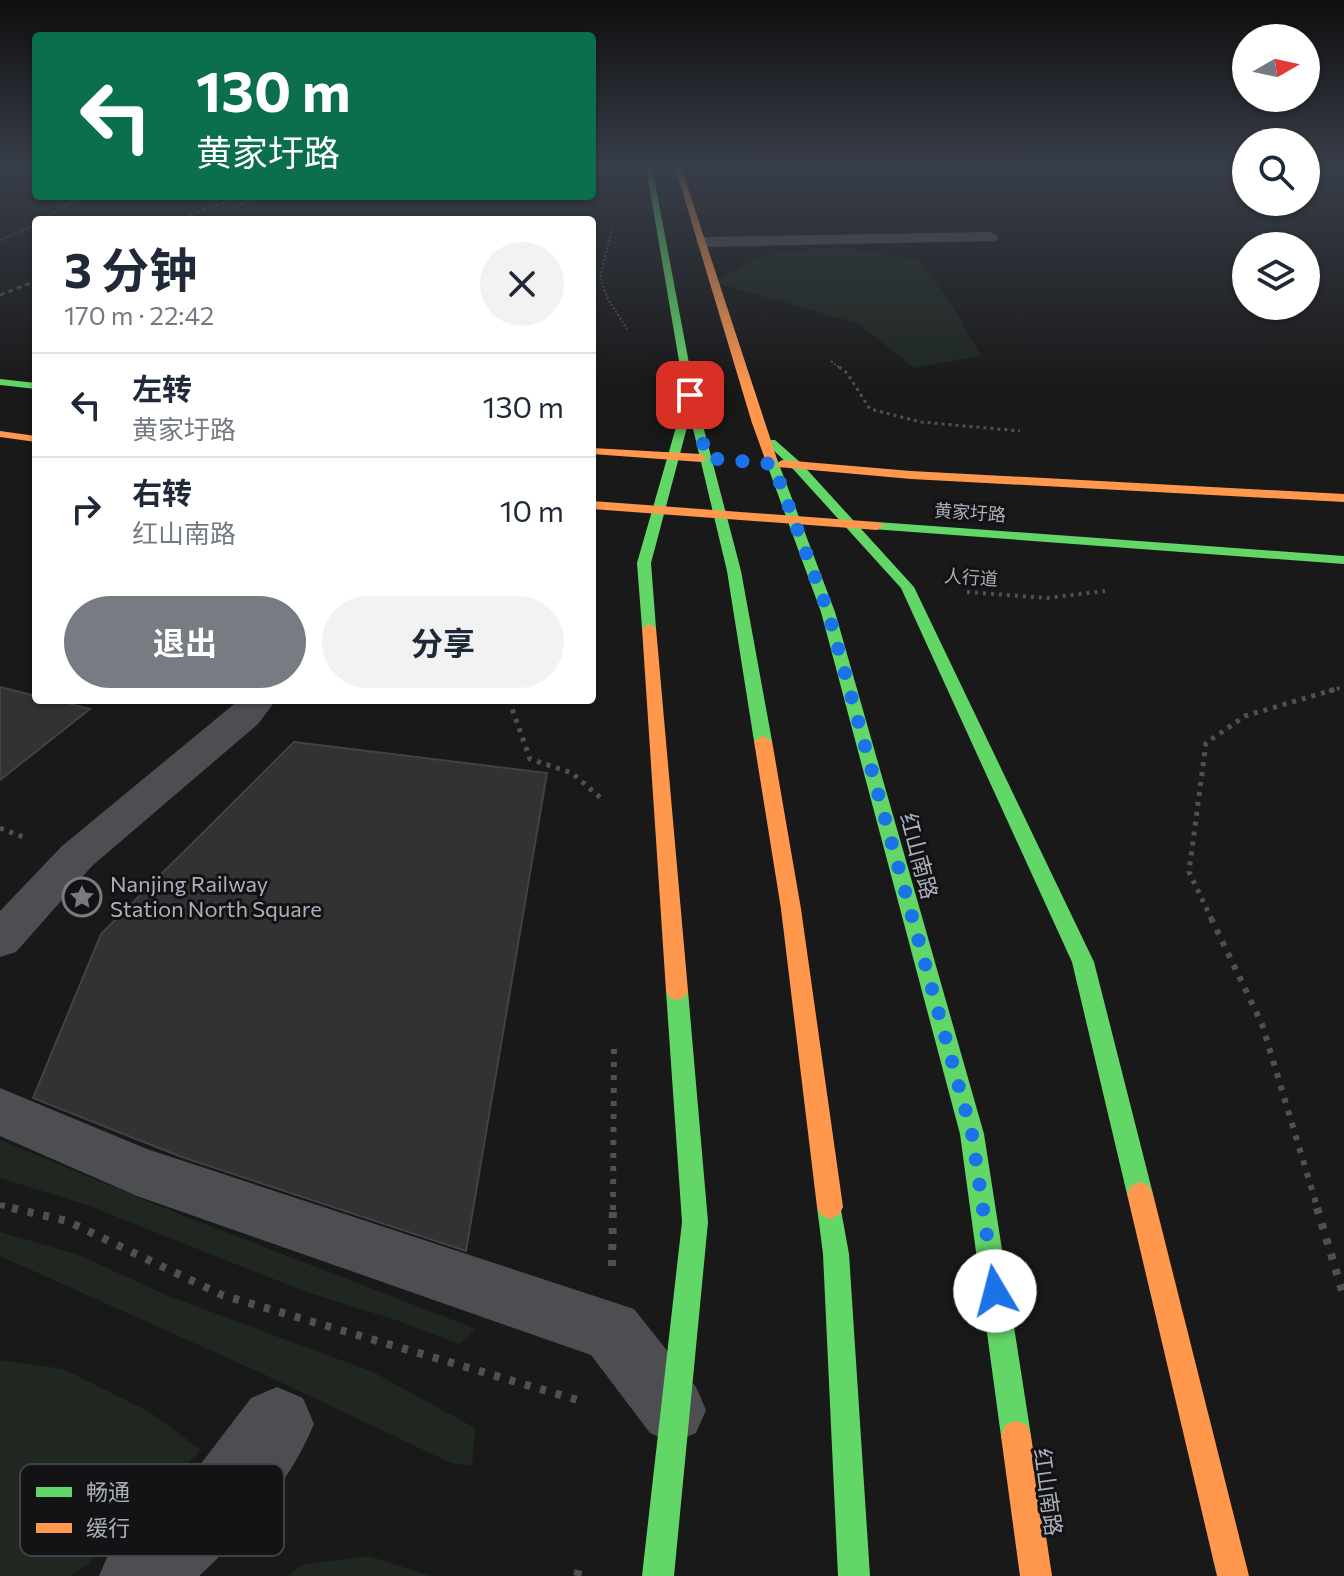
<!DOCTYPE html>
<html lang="zh">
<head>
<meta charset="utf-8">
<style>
	:root { --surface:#fff; --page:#f2f2f3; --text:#1f2937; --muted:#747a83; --line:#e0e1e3; --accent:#777b82 }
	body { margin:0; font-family:Commissioner,"Noto Sans SC",sans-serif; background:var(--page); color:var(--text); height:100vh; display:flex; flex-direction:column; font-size:30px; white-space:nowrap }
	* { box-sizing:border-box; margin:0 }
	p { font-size:26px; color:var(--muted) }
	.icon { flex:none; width:44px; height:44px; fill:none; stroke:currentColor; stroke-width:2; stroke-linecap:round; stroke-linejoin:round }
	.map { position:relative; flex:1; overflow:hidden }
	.sheet { position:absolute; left:32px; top:216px; width:564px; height:488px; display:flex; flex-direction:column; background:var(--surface); border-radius:8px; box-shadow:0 2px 6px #0004 }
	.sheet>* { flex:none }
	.hud { position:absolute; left:32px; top:32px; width:564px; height:168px; border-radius:8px; box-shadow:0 2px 6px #0004; background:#0b6e4f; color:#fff; overflow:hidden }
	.needle { width:52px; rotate:81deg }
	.tools { position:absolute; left:1232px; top:24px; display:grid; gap:16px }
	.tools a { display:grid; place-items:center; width:88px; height:88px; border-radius:50%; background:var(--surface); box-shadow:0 2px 6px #0004; font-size:40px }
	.pin { position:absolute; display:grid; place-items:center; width:68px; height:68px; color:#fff; margin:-34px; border-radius:16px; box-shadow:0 4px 12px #0006 }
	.me { position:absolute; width:88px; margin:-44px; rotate:352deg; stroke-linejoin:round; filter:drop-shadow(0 0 6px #0008) }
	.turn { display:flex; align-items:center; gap:28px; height:168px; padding:0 32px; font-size:36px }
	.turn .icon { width:104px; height:104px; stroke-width:2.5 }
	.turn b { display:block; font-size:56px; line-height:68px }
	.round { display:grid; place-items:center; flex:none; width:84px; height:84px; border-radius:42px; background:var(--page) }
	.overview { display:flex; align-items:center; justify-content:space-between; height:136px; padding:0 32px }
	h1 { font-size:48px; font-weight:700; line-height:60px }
	.primary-button { display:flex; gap:16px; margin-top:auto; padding:16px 32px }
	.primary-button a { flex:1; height:92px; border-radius:48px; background:var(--accent); color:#fff; font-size:32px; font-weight:700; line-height:92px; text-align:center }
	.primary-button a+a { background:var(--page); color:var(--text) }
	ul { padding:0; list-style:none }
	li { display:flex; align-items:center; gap:24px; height:104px; padding:0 32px; border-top:2px solid var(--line) }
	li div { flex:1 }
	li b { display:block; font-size:30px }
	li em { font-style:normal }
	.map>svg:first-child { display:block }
	.green { fill:#1f2720 }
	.building { fill:#323233; stroke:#414245; stroke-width:2 }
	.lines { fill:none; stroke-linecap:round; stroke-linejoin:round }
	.path-far5 { stroke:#4f5054; stroke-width:2; stroke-dasharray:2 2; stroke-linecap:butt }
	.path-far4 { stroke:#4f5054; stroke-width:3; stroke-dasharray:3 4; stroke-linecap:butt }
	.path-far3 { stroke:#4f5054; stroke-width:4; stroke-dasharray:3 5; stroke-linecap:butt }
	.path-far2 { stroke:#4f5054; stroke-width:5; stroke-dasharray:4 6; stroke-linecap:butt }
	.path-far1 { stroke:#4f5054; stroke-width:6; stroke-dasharray:5 8; stroke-linecap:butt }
	.path { stroke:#4f5054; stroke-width:8; stroke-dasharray:6 10; stroke-linecap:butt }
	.lane { fill:#4d4e52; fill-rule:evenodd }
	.street { fill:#4d4e52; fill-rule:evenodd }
	.fast { fill:#63d668; fill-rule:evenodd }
	.slow { fill:#ff974d; fill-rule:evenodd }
	.rail-far1 { stroke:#4d4e51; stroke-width:2; stroke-dasharray:4 3; stroke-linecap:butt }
	.rail { stroke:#4d4e51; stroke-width:3; stroke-dasharray:5 4; stroke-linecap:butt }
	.route { stroke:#1a73e8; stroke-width:14; stroke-dasharray:0 25.2 }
	.labels { text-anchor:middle; stroke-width:6; stroke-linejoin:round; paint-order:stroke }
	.far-street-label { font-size:18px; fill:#aab0ba; stroke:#131315 }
	.street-label { font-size:22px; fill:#aab0ba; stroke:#131315 }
	.poi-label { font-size:22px; fill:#aab0ba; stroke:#131315; text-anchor:start }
	.key { fill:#131315; stroke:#404247; stroke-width:2 }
	.key-label { font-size:22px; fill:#aab0ba }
</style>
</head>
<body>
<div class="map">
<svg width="1344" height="1576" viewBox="0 0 1344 1576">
	<rect width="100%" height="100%" fill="#191919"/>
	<g class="green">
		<path d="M837,247L917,259L949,300L981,356L914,368L859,324L713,282L764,255Z"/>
		<path d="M0,1140L179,1214L476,1329L459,1344L396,1320L306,1292L87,1205L0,1178Z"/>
		<path d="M0,1232L79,1255L168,1296L373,1372L475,1428L472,1466L451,1463L259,1372L0,1256Z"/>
		<path d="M0,1360L63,1369L151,1413L201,1450L86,1566L70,1576H0Z"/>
		<path d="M369,1556L430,1576H288L304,1564Z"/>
	</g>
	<g class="building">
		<path d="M0,687L36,696V700H53L90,709L0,780Z"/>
		<path d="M294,742L547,773L466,1251L179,1156L33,1098L101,934Z"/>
	</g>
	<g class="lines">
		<g class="path-far5">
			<path d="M40,220L82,196"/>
			<path d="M612,228L600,278L608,299L627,329"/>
			<path d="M0,240L36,225"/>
			<path d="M831,361L841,369"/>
		</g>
		<path class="path-far4" d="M839,367L847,373L870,409L921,422L1020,431"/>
		<g class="path-far3">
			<path d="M967,592L1047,598L1105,591"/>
			<path d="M1329,691L1344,687"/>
		</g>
		<g class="path-far2">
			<path d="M509,700L530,759L572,773L602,799"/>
			<path d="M0,828L23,837"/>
			<path d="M1212,920L1189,872L1206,743L1245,716L1336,689"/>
		</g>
		<g class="path-far1">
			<path d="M1211,918L1262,1024L1318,1210"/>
			<path d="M0,1205L20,1210"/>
			<path d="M613,1210L614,1048"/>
		</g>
		<g class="path">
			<path d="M12,1208L67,1221L222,1295L581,1401"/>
			<path d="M1317,1208L1344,1297"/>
			<path d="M612,1266L613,1208"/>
			<path d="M577,1576L580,1565"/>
		</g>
		<g class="lane">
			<path d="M990,232L998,237L996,241L704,247L695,242L704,237Z"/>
			<path d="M239,700H276L258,724L92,866L16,952L0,957V911L62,846Z"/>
			<path d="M0,1088L147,1149L634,1309L696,1387L706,1410L696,1433L673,1443L650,1433L591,1355L137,1196L0,1136Z"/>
		</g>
		<path class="street" d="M277,1387L303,1398L314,1424C290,1482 245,1534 199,1576H99L111,1548L184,1486L251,1398Z"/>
		<g class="fast">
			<path d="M646,167H652L695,395L741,571L772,741L763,746L754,741L727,571L690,416L651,563L656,628L649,632L642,628L637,563L685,396Z"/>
			<path d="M0,379L36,383V389L0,385Z"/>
			<path d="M767,440H775L801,463L914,587L1094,962L1153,1194L1149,1202L1140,1206L1131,1202L1127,1194L1072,962L901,588L793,469L767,444Z"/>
			<path d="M771,455L777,459L835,612L984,1134L1031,1436L1027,1447L1016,1451L1005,1447L1001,1436L960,1134L821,612L765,459Z"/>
			<path d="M877,522L1344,556V564L872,529V523Z"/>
			<path d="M677,982L685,985L688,991L708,1222L674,1576H642L682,1222L666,991L669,985Z"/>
			<path d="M830,1195L839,1199L849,1254L870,1576H838L823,1254L817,1207L821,1199Z"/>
		</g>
		<g class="slow">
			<path d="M675,167H681L777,459L775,461L765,459L752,423Z"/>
			<path d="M0,431L36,436V442L0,437Z"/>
			<path d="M592,448L701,454L707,458L701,462L592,454Z"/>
			<path d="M782,460L911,471L1344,494V502L911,479L778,467L776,464Z"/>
			<path d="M592,501L877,522L884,526L877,530L592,509Z"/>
			<path d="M649,624L656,628L688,991L685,997L677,1000L669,997L666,991L642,628Z"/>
			<path d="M763,736L772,741L801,909L843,1207L839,1215L830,1219L821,1215L817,1207L781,909L754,741Z"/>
			<path d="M1140,1182L1149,1186L1153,1194L1249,1576H1217L1127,1194L1131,1186Z"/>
			<path d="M1016,1421L1027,1425L1031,1436L1052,1576H1020L1001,1436L1005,1425Z"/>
		</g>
		<g class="rail-far1">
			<path d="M233,207L263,196"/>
			<path d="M176,220L241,196"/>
		</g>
		<path class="rail" d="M0,295L36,281"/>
	</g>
	<linearGradient id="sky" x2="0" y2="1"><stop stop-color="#0e0e0e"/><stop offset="0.43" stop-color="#383e49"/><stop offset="1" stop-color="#383e49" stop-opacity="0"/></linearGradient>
	<rect width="1344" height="388" fill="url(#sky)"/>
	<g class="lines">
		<path class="route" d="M690,395L707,458L773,464L828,612L972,1134L995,1291"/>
	</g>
	<defs>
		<symbol id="sight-ring" viewBox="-11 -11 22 22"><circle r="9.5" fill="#131315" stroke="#777b82" stroke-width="1.5"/><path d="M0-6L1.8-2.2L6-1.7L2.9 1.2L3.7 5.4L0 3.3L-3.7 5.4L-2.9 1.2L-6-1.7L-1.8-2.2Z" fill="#777b82"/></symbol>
	</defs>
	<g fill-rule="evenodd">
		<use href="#sight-ring" x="60" y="875" width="44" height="44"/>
	</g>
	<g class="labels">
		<g class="far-street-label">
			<text transform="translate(970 513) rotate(4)" y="6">黄家圩路</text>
			<text transform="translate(971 578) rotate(4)" y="6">人行道</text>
		</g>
		<g class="street-label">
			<text transform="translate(919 856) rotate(75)" y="8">红山南路</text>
			<text transform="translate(1048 1492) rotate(82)" y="8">红山南路</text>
		</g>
		<g class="poi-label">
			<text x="110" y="892">Nanjing Railway<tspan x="110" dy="25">Station North Square</tspan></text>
		</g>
	</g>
	<rect x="20" y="1464" width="264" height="92" rx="12" class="key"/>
	<rect x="36" y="1487" width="36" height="10" fill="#63d668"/>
	<rect x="36" y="1523" width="36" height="10" fill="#ff974d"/>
	<g class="key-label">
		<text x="86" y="1500">畅通</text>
		<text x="86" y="1536">缓行</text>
	</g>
</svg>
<div class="tools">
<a><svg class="needle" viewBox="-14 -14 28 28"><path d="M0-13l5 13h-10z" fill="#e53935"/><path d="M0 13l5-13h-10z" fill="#747a83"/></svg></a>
<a><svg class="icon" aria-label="search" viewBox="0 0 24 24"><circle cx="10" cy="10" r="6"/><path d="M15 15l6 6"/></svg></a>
<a><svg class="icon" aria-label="layers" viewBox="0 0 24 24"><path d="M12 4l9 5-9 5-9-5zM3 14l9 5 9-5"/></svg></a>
</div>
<div class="pin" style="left:690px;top:395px;background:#d93025"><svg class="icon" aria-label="arrive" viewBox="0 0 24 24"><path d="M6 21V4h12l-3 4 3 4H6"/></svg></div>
<svg class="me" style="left:995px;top:1291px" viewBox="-20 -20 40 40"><circle r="19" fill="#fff"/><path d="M0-13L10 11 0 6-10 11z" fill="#1a73e8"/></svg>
<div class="hud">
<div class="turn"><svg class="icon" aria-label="left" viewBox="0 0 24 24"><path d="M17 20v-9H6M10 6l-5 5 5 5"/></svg><div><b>130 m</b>黄家圩路</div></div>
</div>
<section class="sheet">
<div class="overview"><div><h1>3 分钟</h1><p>170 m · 22:42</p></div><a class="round"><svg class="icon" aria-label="close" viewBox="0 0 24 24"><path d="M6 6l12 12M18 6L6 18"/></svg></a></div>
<ul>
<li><svg class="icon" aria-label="left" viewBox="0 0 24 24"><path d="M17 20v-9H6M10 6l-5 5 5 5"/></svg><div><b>左转</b><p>黄家圩路</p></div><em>130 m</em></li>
<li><svg class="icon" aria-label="right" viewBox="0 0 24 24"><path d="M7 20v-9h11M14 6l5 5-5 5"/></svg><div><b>右转</b><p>红山南路</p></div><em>10 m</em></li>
</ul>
<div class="primary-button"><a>退出</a><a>分享</a></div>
</section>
</div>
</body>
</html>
